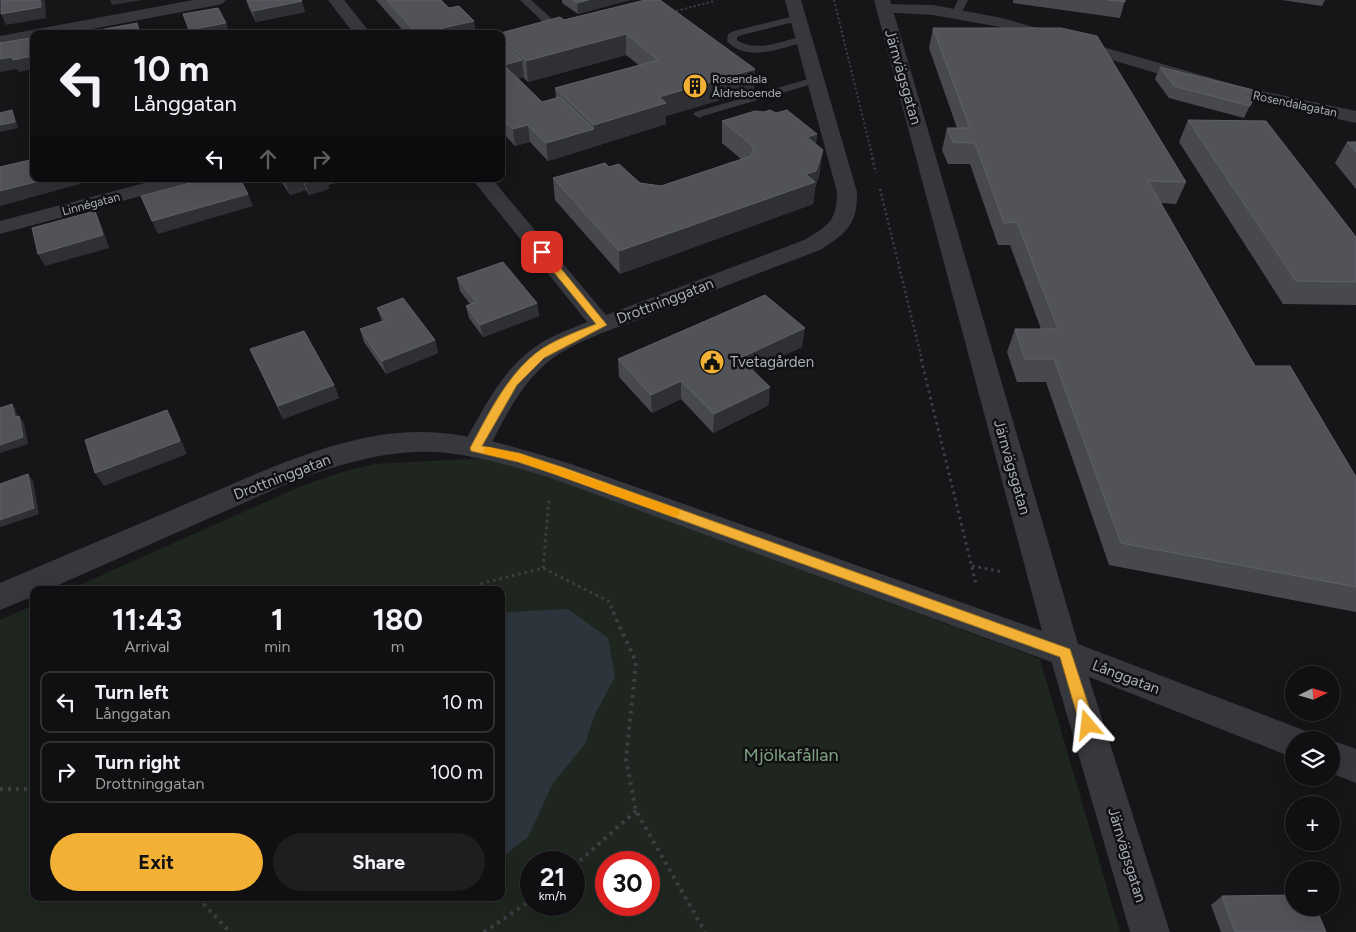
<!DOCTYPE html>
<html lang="en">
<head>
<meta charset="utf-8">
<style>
	:root { --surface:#101012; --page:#1e1e20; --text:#f1f3f6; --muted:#9c9d9f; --line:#303032; --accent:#f2b134 }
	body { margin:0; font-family:Figtree,sans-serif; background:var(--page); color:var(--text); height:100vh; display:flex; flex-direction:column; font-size:19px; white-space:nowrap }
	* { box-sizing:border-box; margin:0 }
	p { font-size:16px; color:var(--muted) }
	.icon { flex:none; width:28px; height:28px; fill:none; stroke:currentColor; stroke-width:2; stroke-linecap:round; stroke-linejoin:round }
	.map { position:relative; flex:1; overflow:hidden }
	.details { position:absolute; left:30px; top:586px; width:475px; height:315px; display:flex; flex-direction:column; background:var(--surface); border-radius:10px; box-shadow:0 5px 20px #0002,0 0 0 1px var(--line) }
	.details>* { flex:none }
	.guide { position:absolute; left:30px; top:30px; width:475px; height:152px; border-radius:10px; box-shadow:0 5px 20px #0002,0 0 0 1px var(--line); background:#101012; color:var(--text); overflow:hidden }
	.needle { width:32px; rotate:85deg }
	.fabs { position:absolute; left:1285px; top:666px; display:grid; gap:10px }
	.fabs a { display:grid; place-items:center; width:55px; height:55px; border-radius:50%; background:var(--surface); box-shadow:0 5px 20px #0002,0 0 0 1px var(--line); font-size:25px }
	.speed { position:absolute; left:520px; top:851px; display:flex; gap:10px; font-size:25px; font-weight:700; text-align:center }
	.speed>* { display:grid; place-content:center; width:65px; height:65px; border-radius:50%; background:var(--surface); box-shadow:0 5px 20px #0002,0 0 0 1px var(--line); line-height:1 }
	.speed small { font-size:12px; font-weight:400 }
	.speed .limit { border:8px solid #d22; background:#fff; color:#111 }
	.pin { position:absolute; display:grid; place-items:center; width:42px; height:42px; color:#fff; margin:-21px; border-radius:10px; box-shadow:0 2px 8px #0006 }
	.me { position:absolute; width:55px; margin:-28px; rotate:343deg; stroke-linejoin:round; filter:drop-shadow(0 0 4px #0008) }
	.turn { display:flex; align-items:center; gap:18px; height:105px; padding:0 20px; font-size:22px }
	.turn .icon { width:65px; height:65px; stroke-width:2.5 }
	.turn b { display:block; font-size:35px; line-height:42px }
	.lanes { display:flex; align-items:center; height:48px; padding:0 20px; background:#0003; justify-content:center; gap:25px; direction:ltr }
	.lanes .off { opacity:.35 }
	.eta { display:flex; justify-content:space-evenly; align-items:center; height:85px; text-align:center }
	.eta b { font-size:30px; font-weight:700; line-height:35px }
	.cta { display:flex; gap:10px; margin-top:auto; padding:10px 20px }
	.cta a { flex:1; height:58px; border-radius:30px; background:var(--accent); color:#111; font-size:20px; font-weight:700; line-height:58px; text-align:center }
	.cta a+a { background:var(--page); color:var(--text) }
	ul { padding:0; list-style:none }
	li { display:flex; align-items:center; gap:15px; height:62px; margin:0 10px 8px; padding:0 10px; border:2px solid var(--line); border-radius:10px }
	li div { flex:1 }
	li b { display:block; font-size:19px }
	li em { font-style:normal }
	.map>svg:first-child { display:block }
	.green { fill:#1e261f; fill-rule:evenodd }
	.water { fill:#2c353c }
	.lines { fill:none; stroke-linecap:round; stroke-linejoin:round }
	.path-far3 { stroke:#3d3f44; stroke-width:2; stroke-dasharray:2 2.5; stroke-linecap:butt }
	.path-far2 { stroke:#3d3f44; stroke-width:2.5; stroke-dasharray:2 3; stroke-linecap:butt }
	.path-far1 { stroke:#3d3f44; stroke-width:3; stroke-dasharray:2.5 4; stroke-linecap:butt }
	.path { stroke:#3d3f44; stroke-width:4; stroke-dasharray:3 5; stroke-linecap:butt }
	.service { fill:#37383d; fill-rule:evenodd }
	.minor { fill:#37383d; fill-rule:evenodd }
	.tertiary { fill:#37383d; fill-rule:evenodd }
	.wall { fill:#47494d; fill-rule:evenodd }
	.shaded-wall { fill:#2f3033 }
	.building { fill:#525359; stroke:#5f6168 }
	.route { fill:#f2b134; stroke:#9d7322 }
	.slow { fill:#f59e0b }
	.labels { text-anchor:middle; stroke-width:5; stroke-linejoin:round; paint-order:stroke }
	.far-poi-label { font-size:12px; fill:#a8adb8; stroke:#111113; text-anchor:start }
	.far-street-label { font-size:12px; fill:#a8adb8; stroke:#111113 }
	.street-label { font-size:15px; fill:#a8adb8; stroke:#111113 }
	.poi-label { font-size:15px; fill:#a8adb8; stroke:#111113; text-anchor:start }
	.near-park-label { font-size:18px; fill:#7fa381; stroke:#111113 }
</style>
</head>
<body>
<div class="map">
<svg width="1356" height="932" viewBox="0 0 1356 932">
	<rect width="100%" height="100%" fill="#161618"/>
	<path class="green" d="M487,458L527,468L1040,659L1120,932H0V620L34,605V898H501V590H68L304,485L339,473L374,464ZM531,862H574V905H531ZM606,862H649V905H606Z"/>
	<path class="water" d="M568,609L608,638L615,677L594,716L585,744L553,783L528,837L501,858V615L510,612Z"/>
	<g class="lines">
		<g class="path-far3">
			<path d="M834,0L873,159"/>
			<path d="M672,12L715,1"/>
		</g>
		<g class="path-far2">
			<path d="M872,158L876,173"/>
			<path d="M880,189L922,360"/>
		</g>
		<g class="path-far1">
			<path d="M921,359L976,584"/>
			<path d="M972,566L1003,572"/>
			<path d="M543,568L549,499"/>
			<path d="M469,590L483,583L543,568L608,601L614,613"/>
		</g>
		<g class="path">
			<path d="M613,612L636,662L626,759L636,811L705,932"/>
			<path d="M0,789H34"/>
			<path d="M574,866L636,811"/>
			<path d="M198,898L230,932"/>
			<path d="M484,932L531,900"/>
		</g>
		<g class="service">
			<path d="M520,0H531L551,18L552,24L547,31L501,42V36L539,27L542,21Z"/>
			<path d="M958,0H968L960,16L956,17L951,14Z"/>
			<path d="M798,15L802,16V20L742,35L737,37V40C757,53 782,41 803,36L808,39L807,41C783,48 746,63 727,41L728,34L734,31Z"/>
			<path d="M815,77L821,80L819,82L703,116L699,118L693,114L695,112Z"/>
		</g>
		<g class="minor">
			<path d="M193,0H226L223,3L218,5L66,34H34V40L0,46V36Z"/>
			<path d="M328,0H344L371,34H354Z"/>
			<path d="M785,0H801L857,192C858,224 846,234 820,250C762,272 704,294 645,317C614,329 576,340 549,361C519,385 503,422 485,455L475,458L465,455L461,448C481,414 499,374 531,350C547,337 568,330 587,322L472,179H492L606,315L804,240C828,226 837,221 837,192Z"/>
			<path d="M884,4L933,5L1002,18L1243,87L1356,111V123L1234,96L1000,27L933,15L878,12L876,9L878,6Z"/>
			<path d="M160,179H192L189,183L0,234V221Z"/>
			<path d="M1065,639L1076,643L1081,653L1170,932H1130L1049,653L1054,643Z"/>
		</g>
		<g class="tertiary">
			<path d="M874,0H890L1078,644L1306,731L1310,740H1294V758L1054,663L551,478C508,465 461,450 416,452C376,453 337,466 300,478L47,590H34V596L0,610V583C65,555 130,528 195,500C264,471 343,432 419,432C471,432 522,449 571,464L1042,631Z"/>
			<path d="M1330,740H1331L1356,749V783L1331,773V740Z"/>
		</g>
	</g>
	<g class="wall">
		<path d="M246,0H301L305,12L256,22L249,8Z"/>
		<path d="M376,0H441L476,34H406Z"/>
		<path d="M562,0H630L578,14L562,3Z"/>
		<path d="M645,0L754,90L666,116V124L548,161L530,142L515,146L501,131V34L564,20ZM626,55L640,66L555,88L556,99L542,102L518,78L523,77L528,82Z"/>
		<path d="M1013,0H1125L1120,18L1013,3Z"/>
		<path d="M1282,0H1325L1322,6Z"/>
		<path d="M933,28L1186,182L1176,204L1161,203L1255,366L1356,477V612L1109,565L1046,382H1017L1007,352L1015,329H1041L1010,245H998L970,164H948L942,150L947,128H957L929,48Z"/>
		<path d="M1160,67L1257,91L1244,118L1169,98L1155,79Z"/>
		<path d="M776,113L817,134L816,144L820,172L815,188L813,204L620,274L555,200L553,178L640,183L661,186L741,159L722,143V121Z"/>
		<path d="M1188,120L1356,237V305L1283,304L1179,142Z"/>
		<path d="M1347,142H1356V189L1335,163Z"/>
		<path d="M280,179H334L335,183L328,185L329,189L309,195L306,190L290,195Z"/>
		<path d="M457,278L537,303L539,316L483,337L469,318L466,306L470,304L460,291Z"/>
		<path d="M377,308L435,340L438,353L386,374L364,342L360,329L382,321Z"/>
		<path d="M802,347L752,370L769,405L713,433L681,399L652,413L619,377L618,359Z"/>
		<path d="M250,349L334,385L339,398L283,419Z"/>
		<path d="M1222,896L1326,932H1221L1211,905Z"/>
	</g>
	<g class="shaded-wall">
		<path d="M40,0H44L45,2L46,18L6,25L1,14Z"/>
		<path d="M110,0H142L112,5Z"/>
		<path d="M588,0H630L578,14L577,3Z"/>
		<path d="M302,1L305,12L256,22L253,11Z"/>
		<path d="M474,21L476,34H418Z"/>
		<path d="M226,23L228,29L204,34H190L189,30Z"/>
		<path d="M626,34V55L528,82L526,61Z"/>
		<path d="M30,38L34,46V69L19,72L17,69L0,72V59Z"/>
		<path d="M522,60L524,77L507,81L504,65Z"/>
		<path d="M755,69L754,90L666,116V124L548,161L546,143L594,129V125L659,97Z"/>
		<path d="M12,110L15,117L18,128L0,132V125Z"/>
		<path d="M528,125L530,142L515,146L513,129Z"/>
		<path d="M817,134L814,155L807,137Z"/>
		<path d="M823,150L820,172L815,188L813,204L620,274L619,251L806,174Z"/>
		<path d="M47,179H78L80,184L0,206V191Z"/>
		<path d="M297,179H302L306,190L290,195L285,182Z"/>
		<path d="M318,179H334L335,183L328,185L329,189L309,195L305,183Z"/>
		<path d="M248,194L253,206L158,234L152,221Z"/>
		<path d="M95,211L101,224L109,248L45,266L38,254Z"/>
		<path d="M537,303L539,316L483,337L480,325Z"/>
		<path d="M805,328L802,347L738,377L740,358Z"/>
		<path d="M435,340L438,353L386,374L382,361Z"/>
		<path d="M681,381V399L652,413L651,395Z"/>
		<path d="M334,385L339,398L283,419L278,406Z"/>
		<path d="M770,387L769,405L713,433L714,414Z"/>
		<path d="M12,404L16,410L19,424L15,417Z"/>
		<path d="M167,410L174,423L187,454L104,486L95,473Z"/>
		<path d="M19,416L24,423L28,444L0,453V445Z"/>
		<path d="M28,474L33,481L39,514L1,527L0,526V520Z"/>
	</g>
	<g class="building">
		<path d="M1,0H40L41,7L1,14Z"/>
		<path d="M247,0H301L302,1L253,11Z"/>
		<path d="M387,0H441L449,8L459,6L474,21L417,34Z"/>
		<path d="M573,0H588L577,3Z"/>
		<path d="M645,0H660L755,69L659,97L666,103L594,125L555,88L658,60L626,34L526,61L501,37V34H497L560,17L564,20Z"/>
		<path d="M1108,0H1125V2Z"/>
		<path d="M218,8L226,23L189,30L183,14Z"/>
		<path d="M137,23L140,34H100L99,30Z"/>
		<path d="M933,28H1061L1097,36L1186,182L1148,181L1255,366H1290L1356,477V587L1121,543L1054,359H1025L1015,329H1058L1017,222L1004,223L975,143L953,142L947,128H970Z"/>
		<path d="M30,38L32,56L13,60L12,57L0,59V43Z"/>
		<path d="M501,41L522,60L504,65L542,102L560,97L594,129L546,143L528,125L513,129L501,117Z"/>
		<path d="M1160,67L1257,91L1250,106L1174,86Z"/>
		<path d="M12,110L15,122L0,125V113Z"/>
		<path d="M770,110L776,113L787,110L817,134L807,137L823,150L816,171L806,174L815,182L619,251L553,178L605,163L609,167L619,164L640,183L661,186L751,156L754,147L722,121L755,111L764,112Z"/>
		<path d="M1188,120L1266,121L1356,237V282L1296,281Z"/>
		<path d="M1347,142H1356V152Z"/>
		<path d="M34,159V179H47L0,191V167Z"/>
		<path d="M205,179H240L248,194L152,221L141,196Z"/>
		<path d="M283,179H297L285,182Z"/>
		<path d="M302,179H318L305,183Z"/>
		<path d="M95,211L103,235L38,254L32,228Z"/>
		<path d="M503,262L537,303L480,325L466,306L476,302L457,278Z"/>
		<path d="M765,295L805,328L740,358L770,387L714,414L681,381L651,395L618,359Z"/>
		<path d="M403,298L435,340L382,361L360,329L386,320L377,308Z"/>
		<path d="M304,331L334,385L278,406L250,349Z"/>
		<path d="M12,404L15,417L19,416L23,437L0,445V408Z"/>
		<path d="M167,410L180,441L95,473L85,440Z"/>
		<path d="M28,474L34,508L0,520V484Z"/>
		<path d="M1294,895V908H1316L1326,932H1235L1222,896Z"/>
	</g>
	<path class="route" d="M539,250H546L607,325L544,358L517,385L482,446L519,453L565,468L1070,649L1095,725L1092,730L1088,732L1083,730L1080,725L1060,657L557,475L518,462L471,451L470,448C488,415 506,377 536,353C553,340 576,332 596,324L539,254Z"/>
	<path class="slow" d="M489,447L523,455L678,509L680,512L678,516L674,517L518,461L485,454L483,451L485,448Z"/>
	<defs>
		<symbol id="building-disc" viewBox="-11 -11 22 22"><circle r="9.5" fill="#f2b134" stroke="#111113"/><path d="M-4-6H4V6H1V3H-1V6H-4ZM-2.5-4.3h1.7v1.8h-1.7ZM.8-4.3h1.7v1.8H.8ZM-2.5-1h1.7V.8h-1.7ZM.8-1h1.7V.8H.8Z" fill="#111"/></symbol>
		<symbol id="civic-disc" viewBox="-11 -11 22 22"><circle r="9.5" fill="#f2b134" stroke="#111113"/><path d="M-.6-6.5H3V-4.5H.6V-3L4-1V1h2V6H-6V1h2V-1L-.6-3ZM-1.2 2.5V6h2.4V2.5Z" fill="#111"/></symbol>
	</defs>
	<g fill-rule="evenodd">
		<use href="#building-disc" x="681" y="72" width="28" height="28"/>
		<use href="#civic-disc" x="698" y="348" width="28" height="28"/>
	</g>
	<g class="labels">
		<g class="far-poi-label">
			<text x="712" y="83">Rosendala<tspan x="712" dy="14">Åldreboende</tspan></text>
		</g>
		<g class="far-street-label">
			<text transform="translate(1295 104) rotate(12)" y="4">Rosendalagatan</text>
			<text transform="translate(91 204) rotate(-15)" y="4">Linnégatan</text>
		</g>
		<g class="street-label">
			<text transform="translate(903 77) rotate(74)" y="5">Järnvägsgatan</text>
			<text transform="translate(665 301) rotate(-21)" y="5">Drottninggatan</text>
			<text transform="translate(1012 467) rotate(74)" y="5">Järnvägsgatan</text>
			<text transform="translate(282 477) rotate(-21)" y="5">Drottninggatan</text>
			<text transform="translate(1126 677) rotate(21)" y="5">Långgatan</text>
			<text transform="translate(1127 855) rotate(73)" y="5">Järnvägsgatan</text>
		</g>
		<g class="poi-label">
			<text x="730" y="367">Tvetagården</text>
		</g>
		<g class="near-park-label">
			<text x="791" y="761">Mjölkafållan</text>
		</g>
	</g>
</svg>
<div class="fabs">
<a><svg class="needle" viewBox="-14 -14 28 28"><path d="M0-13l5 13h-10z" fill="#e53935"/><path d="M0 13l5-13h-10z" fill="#9c9d9f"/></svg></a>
<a><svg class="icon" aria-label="layers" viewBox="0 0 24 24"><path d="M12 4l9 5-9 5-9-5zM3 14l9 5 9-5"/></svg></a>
<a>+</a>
<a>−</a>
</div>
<div class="speed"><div>21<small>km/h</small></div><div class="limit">30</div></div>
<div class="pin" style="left:542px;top:252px;background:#d93025"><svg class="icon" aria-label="arrive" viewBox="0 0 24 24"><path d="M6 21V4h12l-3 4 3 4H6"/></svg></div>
<svg class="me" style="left:1088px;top:725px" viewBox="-20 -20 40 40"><path d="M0-17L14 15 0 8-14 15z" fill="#f2b134" stroke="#fff" stroke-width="4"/></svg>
<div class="guide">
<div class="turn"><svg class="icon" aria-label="left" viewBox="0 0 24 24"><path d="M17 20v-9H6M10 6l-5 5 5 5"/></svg><div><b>10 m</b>Långgatan</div></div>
<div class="lanes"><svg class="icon" aria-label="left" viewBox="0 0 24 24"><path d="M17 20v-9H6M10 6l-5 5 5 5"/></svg><svg class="icon off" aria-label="ahead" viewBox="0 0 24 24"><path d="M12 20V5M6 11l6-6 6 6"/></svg><svg class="icon off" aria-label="right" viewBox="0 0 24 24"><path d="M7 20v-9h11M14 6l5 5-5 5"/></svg></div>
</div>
<section class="details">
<div class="eta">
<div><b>11:43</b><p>Arrival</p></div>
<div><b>1</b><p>min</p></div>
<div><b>180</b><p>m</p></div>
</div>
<ul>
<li><svg class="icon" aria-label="left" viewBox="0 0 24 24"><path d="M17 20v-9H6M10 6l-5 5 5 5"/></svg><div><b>Turn left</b><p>Långgatan</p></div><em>10 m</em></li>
<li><svg class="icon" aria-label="right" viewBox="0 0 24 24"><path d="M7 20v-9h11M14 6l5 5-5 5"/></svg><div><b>Turn right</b><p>Drottninggatan</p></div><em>100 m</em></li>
</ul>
<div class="cta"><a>Exit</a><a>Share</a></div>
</section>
</div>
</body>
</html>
